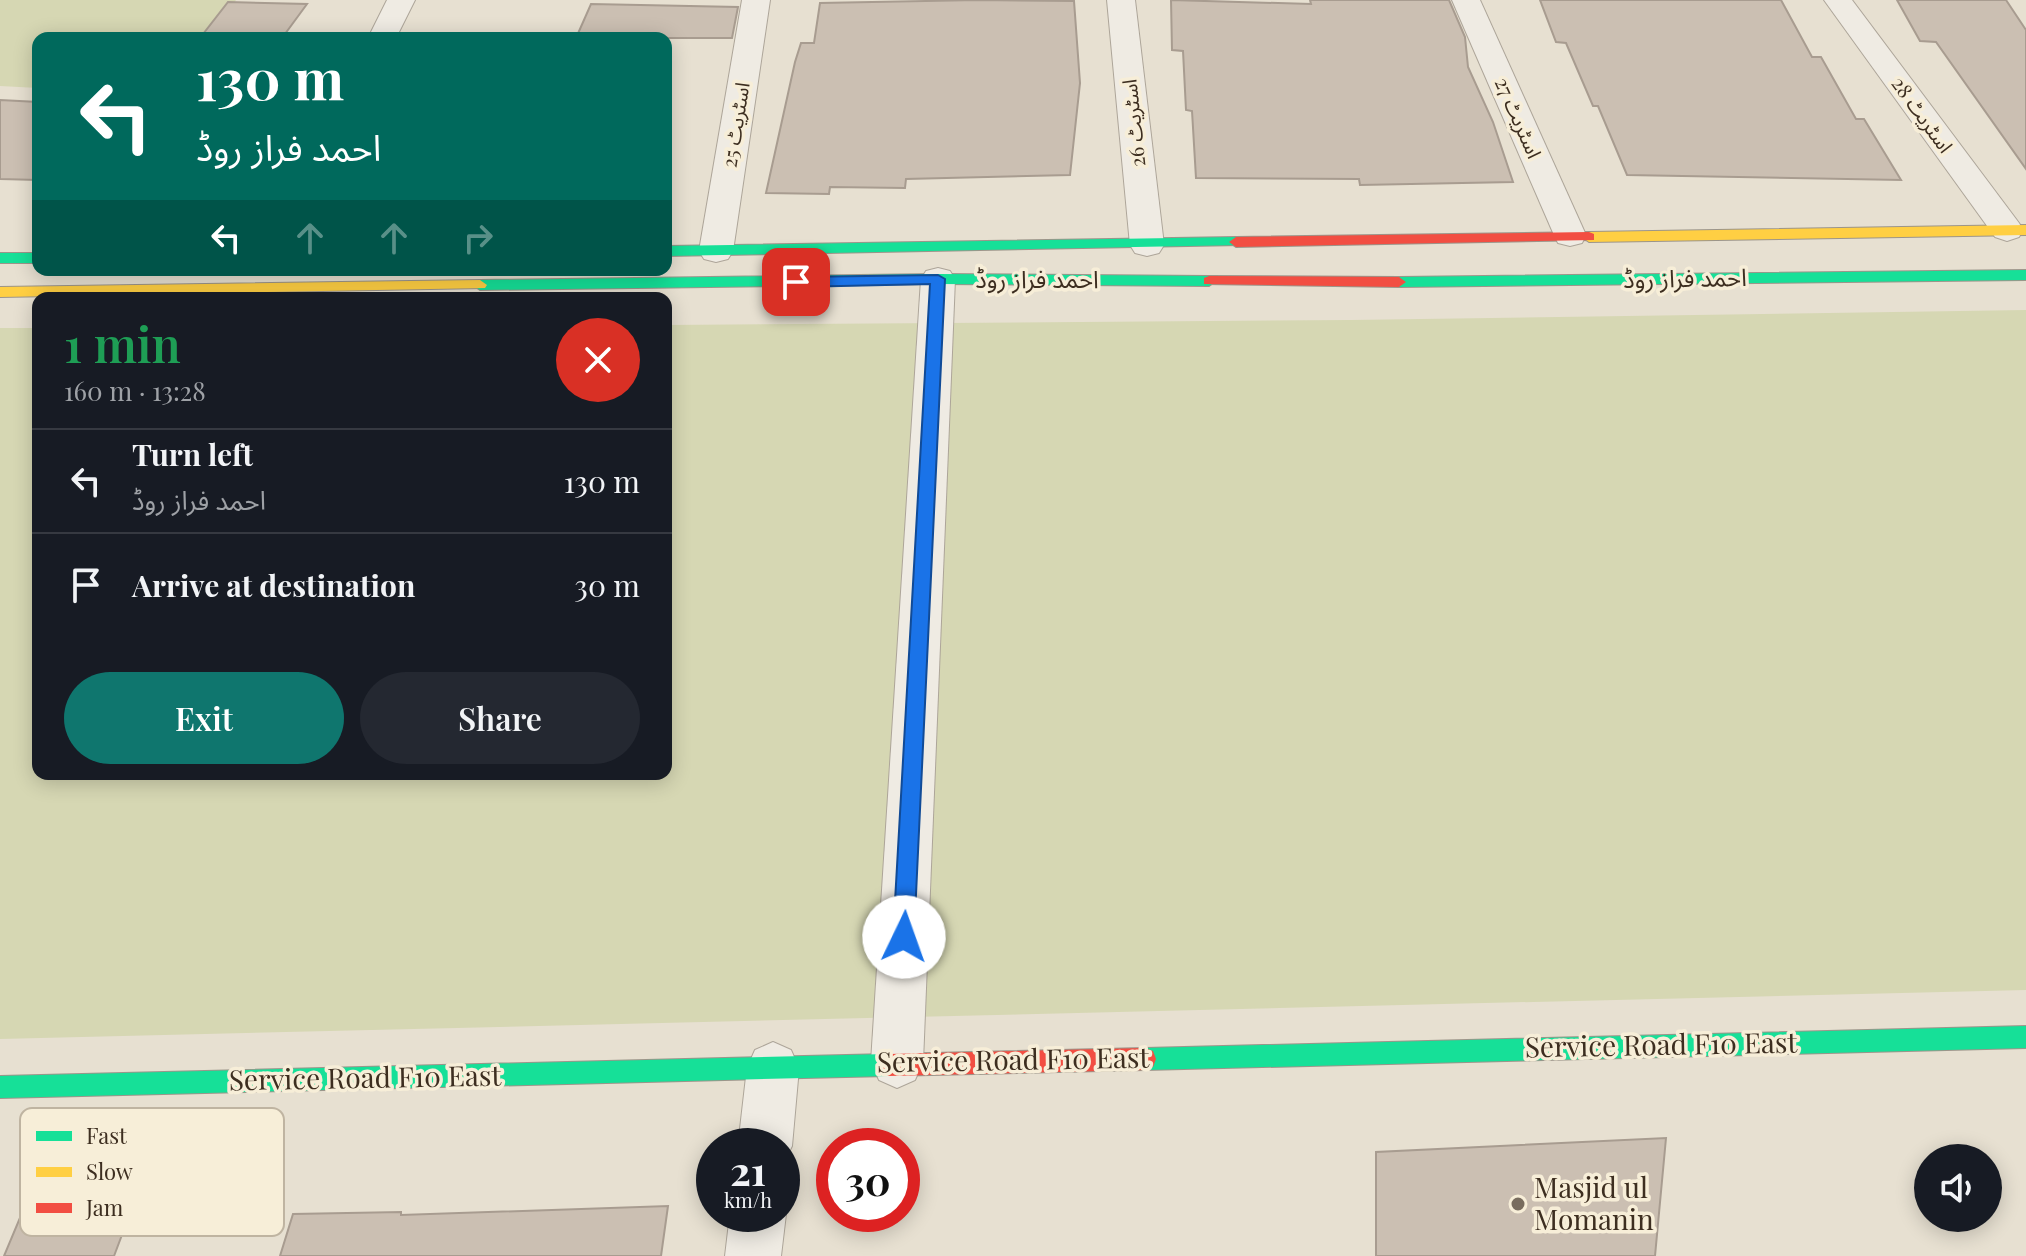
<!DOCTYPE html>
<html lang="en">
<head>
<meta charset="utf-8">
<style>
	:root { --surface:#171b24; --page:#242831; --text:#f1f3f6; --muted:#9ea1a6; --line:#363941; --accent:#0f766e }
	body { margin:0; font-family:"Playfair Display","Noto Sans Arabic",serif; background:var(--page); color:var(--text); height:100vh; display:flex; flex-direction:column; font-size:30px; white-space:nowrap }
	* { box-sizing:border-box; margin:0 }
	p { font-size:26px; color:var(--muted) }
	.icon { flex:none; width:44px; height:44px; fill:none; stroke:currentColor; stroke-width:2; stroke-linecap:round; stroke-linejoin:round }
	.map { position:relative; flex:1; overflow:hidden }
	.drawer { position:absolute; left:32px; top:292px; width:640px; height:488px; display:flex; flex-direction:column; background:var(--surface); border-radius:16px; box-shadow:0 4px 20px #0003 }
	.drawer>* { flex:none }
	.banner { position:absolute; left:32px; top:32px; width:640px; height:244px; border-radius:16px; box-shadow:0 4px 20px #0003; background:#00695c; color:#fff; overflow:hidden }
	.tools { position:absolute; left:1914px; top:1144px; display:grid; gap:16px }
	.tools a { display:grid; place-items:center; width:88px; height:88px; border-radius:50%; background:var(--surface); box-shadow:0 4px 20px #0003; font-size:40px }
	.speed { position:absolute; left:696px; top:1128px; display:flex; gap:16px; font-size:40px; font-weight:700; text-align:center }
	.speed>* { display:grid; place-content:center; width:104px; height:104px; border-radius:50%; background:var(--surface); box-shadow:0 4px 20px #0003; line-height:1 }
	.speed small { font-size:20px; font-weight:400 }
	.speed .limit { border:12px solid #d22; background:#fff; color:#111 }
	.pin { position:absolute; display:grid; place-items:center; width:68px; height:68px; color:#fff; margin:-34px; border-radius:16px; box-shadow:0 4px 12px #0006 }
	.me { position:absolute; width:88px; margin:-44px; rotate:3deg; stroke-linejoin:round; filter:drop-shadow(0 0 6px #0008) }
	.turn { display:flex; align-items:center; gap:28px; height:168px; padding:0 32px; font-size:36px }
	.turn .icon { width:104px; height:104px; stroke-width:2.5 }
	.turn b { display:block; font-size:56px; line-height:68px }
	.lanes { display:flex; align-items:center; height:76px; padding:0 32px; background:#0003; justify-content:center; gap:40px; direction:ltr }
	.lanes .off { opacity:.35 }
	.round { display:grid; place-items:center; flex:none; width:84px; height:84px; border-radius:42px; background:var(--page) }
	.summary { display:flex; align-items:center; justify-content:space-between; height:136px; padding:0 32px }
	h1 { font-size:48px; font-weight:600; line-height:60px; color:#1e9e55 }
	.primary-button { display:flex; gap:16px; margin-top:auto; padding:16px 32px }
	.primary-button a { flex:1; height:92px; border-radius:48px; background:var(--accent); color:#fff; font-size:32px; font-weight:600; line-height:92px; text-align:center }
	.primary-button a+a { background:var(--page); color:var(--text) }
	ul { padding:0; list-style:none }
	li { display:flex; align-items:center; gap:24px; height:104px; padding:0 32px; border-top:2px solid var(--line) }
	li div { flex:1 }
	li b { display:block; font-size:30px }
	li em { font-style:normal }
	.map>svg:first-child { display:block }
	.green { fill:#d6d7b3 }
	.building { fill:#cbbfb2; stroke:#a89c90; stroke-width:2 }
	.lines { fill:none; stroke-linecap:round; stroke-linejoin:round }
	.street-casing { stroke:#ada599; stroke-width:2 }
	.fast-casing { stroke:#9c958a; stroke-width:2 }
	.slow-casing { stroke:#9c958a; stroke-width:2 }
	.jam-casing { stroke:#9c958a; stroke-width:2 }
	.street { fill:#efebe3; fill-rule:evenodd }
	.fast { fill:#16e098; fill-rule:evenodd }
	.slow { fill:#ffcf43; fill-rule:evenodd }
	.jam { fill:#f24e42; fill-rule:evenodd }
	.route { fill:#1a73e8; stroke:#114b97; stroke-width:2 }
	.poi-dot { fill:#786c5e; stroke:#f7eed8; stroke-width:3 }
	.labels { text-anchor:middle; stroke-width:7; stroke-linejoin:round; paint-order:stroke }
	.far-street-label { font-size:20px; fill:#3d2e20; stroke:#f7eed8 }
	.street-label { font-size:24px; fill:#3d2e20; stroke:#f7eed8 }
	.near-street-label { font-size:28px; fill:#3d2e20; stroke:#f7eed8 }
	.near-poi-label { font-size:28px; fill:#3d2e20; stroke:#f7eed8; text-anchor:start }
	.key { fill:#f7eed8; stroke:#bfb4a1; stroke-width:2 }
	.key-label { font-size:22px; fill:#3d2e20 }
</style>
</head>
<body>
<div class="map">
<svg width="2026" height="1256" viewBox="0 0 2026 1256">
	<rect width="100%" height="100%" fill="#e7e0d1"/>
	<g class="green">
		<path d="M0,0H236L207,38H38V88L0,86Z"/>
		<path d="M2026,310V990L0,1039V328H38V774H666V325L1351,320Z"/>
	</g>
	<g class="building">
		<path d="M978,0L1074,1L1080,83L1070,175L906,179L905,188L830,187L829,194L766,193L795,62L801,43H814L820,3Z"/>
		<path d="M1171,0L1311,4L1310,0H1449L1465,37L1468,67L1493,122L1513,182L1360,185L1359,179L1196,178L1192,111L1186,110L1183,51L1172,50Z"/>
		<path d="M1540,0H1781L1812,57H1821L1856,119H1864L1901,180L1627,175L1598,106H1593L1566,43L1556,42Z"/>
		<path d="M1897,0H2006L2026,30V169L1936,42L1920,41Z"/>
		<path d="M228,2L307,4L282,38H200Z"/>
		<path d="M591,4L738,7L732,38H576Z"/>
		<path d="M0,100L38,102V180L0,179Z"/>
		<path d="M1666,1138L1655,1256H1376V1152Z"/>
		<path d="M668,1206L661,1256H280L293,1214L401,1212V1215Z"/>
		<path d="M131,1211L114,1256H4L22,1213Z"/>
	</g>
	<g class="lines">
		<defs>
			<g id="street">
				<path d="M387,0H415L396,38H368Z"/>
				<path d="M742,0H770L733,251L728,259L716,262L704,259L699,251Z"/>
				<path d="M1107,0H1135L1164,245L1159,253L1147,256L1135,253L1130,245Z"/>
				<path d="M1452,0H1480L1586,235L1582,243L1570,246L1558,243L1554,235Z"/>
				<path d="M1824,0H1852L2019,223L2023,230L2019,237L2007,241L1995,237Z"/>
				<path d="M938,268L950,271L955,279L923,1062L915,1080L897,1088L879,1080L871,1062L921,279L926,271Z"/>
				<path d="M773,1042L791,1050L799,1068L792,1146L782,1166V1146H738L747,1068L755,1050Z"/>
				<path d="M782,1205L786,1214L781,1256H725L730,1214H782Z"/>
			</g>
			<g id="fast">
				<path d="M1236,237L1243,242L1241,245L666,256V246Z"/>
				<rect x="0" y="253" width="38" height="10"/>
				<path d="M2026,270V280L1399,287L1392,282L1399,277Z"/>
				<path d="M938,274L1209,276L1216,281L1209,286L938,284L480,290L473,285L480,280Z"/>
				<path d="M2026,1026V1048L1145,1070L1137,1067L1134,1059L1137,1051L1145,1048Z"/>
				<path d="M888,1054L896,1057L899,1065L896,1073L888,1076L0,1098V1076Z"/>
			</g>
			<g id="slow">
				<path d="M2026,225V235L1589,242L1582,237L1589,232Z"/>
				<path d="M480,280L487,285L485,288L0,297V287Z"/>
			</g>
			<g id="jam">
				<path d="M1589,232L1594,234V240L1236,247L1229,242L1236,237Z"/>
				<path d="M1209,276L1399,277L1406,282L1399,287L1204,284V278Z"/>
				<path d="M1145,1048L1153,1051L1156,1059L1153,1067L1145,1070L888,1076L880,1073L877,1065L880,1057L888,1054Z"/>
			</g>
		</defs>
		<use href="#street" class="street-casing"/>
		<use href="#fast" class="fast-casing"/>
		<use href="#slow" class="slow-casing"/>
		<use href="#jam" class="jam-casing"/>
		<use href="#street" class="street"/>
		<use href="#fast" class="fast"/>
		<use href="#slow" class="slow"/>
		<use href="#jam" class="jam"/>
	</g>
	<path class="route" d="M938,275L945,279L914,937L911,944L904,947L896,944L893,937L930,284L796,287L788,282L796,277Z"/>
	<circle class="poi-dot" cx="1518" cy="1204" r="8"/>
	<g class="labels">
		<g class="far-street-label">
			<text transform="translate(1922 115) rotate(54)" y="7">اسٹریٹ 28</text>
			<text transform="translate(1518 118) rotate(66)" y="7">اسٹریٹ 27</text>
			<text transform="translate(1134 123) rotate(-96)" y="7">اسٹریٹ 26</text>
			<text transform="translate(736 125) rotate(-81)" y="7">اسٹریٹ 25</text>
		</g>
		<g class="street-label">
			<text transform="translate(1685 279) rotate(-1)" y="8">احمد فراز روڈ</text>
			<text x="1037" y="288">احمد فراز روڈ</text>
		</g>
		<g class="near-street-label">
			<text transform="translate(1661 1045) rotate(-1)" y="10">Service Road F10 East</text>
			<text transform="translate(1013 1060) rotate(-1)" y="10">Service Road F10 East</text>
			<text transform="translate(365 1078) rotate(-1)" y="10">Service Road F10 East</text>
		</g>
		<g class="near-poi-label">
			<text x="1534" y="1198">Masjid ul<tspan x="1534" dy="32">Momanin</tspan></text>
		</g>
	</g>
	<rect x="20" y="1108" width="264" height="128" rx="12" class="key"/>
	<rect x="36" y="1131" width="36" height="10" fill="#16e098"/>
	<rect x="36" y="1167" width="36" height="10" fill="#ffcf43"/>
	<rect x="36" y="1203" width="36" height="10" fill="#f24e42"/>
	<g class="key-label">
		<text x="86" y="1144">Fast</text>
		<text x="86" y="1180">Slow</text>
		<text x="86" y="1216">Jam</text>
	</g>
</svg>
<div class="tools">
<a><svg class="icon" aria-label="sound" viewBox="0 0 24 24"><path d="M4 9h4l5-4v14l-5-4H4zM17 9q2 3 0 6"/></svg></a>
</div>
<div class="speed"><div>21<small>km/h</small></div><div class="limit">30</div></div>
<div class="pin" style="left:796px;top:282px;background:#d93025"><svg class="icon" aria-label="arrive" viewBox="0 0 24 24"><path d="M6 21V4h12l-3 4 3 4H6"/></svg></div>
<svg class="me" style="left:904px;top:937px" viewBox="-20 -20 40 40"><circle r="19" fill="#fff"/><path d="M0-13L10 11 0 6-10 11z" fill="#1a73e8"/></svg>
<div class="banner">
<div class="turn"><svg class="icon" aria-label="left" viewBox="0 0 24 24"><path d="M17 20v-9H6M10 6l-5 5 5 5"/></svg><div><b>130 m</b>احمد فراز روڈ</div></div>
<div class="lanes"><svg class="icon" aria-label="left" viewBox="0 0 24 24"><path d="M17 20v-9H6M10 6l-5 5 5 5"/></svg><svg class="icon off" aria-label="ahead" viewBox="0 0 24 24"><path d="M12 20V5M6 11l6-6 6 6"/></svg><svg class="icon off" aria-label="ahead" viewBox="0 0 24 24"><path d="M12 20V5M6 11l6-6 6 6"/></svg><svg class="icon off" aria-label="right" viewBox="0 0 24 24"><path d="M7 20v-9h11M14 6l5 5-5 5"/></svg></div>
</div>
<section class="drawer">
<div class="summary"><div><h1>1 min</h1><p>160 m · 13:28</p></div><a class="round" style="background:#d93025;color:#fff"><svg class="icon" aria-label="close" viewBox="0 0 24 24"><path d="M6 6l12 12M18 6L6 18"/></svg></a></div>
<ul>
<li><svg class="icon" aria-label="left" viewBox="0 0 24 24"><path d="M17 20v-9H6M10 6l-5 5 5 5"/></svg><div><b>Turn left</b><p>احمد فراز روڈ</p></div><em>130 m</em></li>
<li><svg class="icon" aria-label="arrive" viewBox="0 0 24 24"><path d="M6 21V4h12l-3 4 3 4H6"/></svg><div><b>Arrive at destination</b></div><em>30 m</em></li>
</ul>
<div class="primary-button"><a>Exit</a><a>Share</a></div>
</section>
</div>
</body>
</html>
